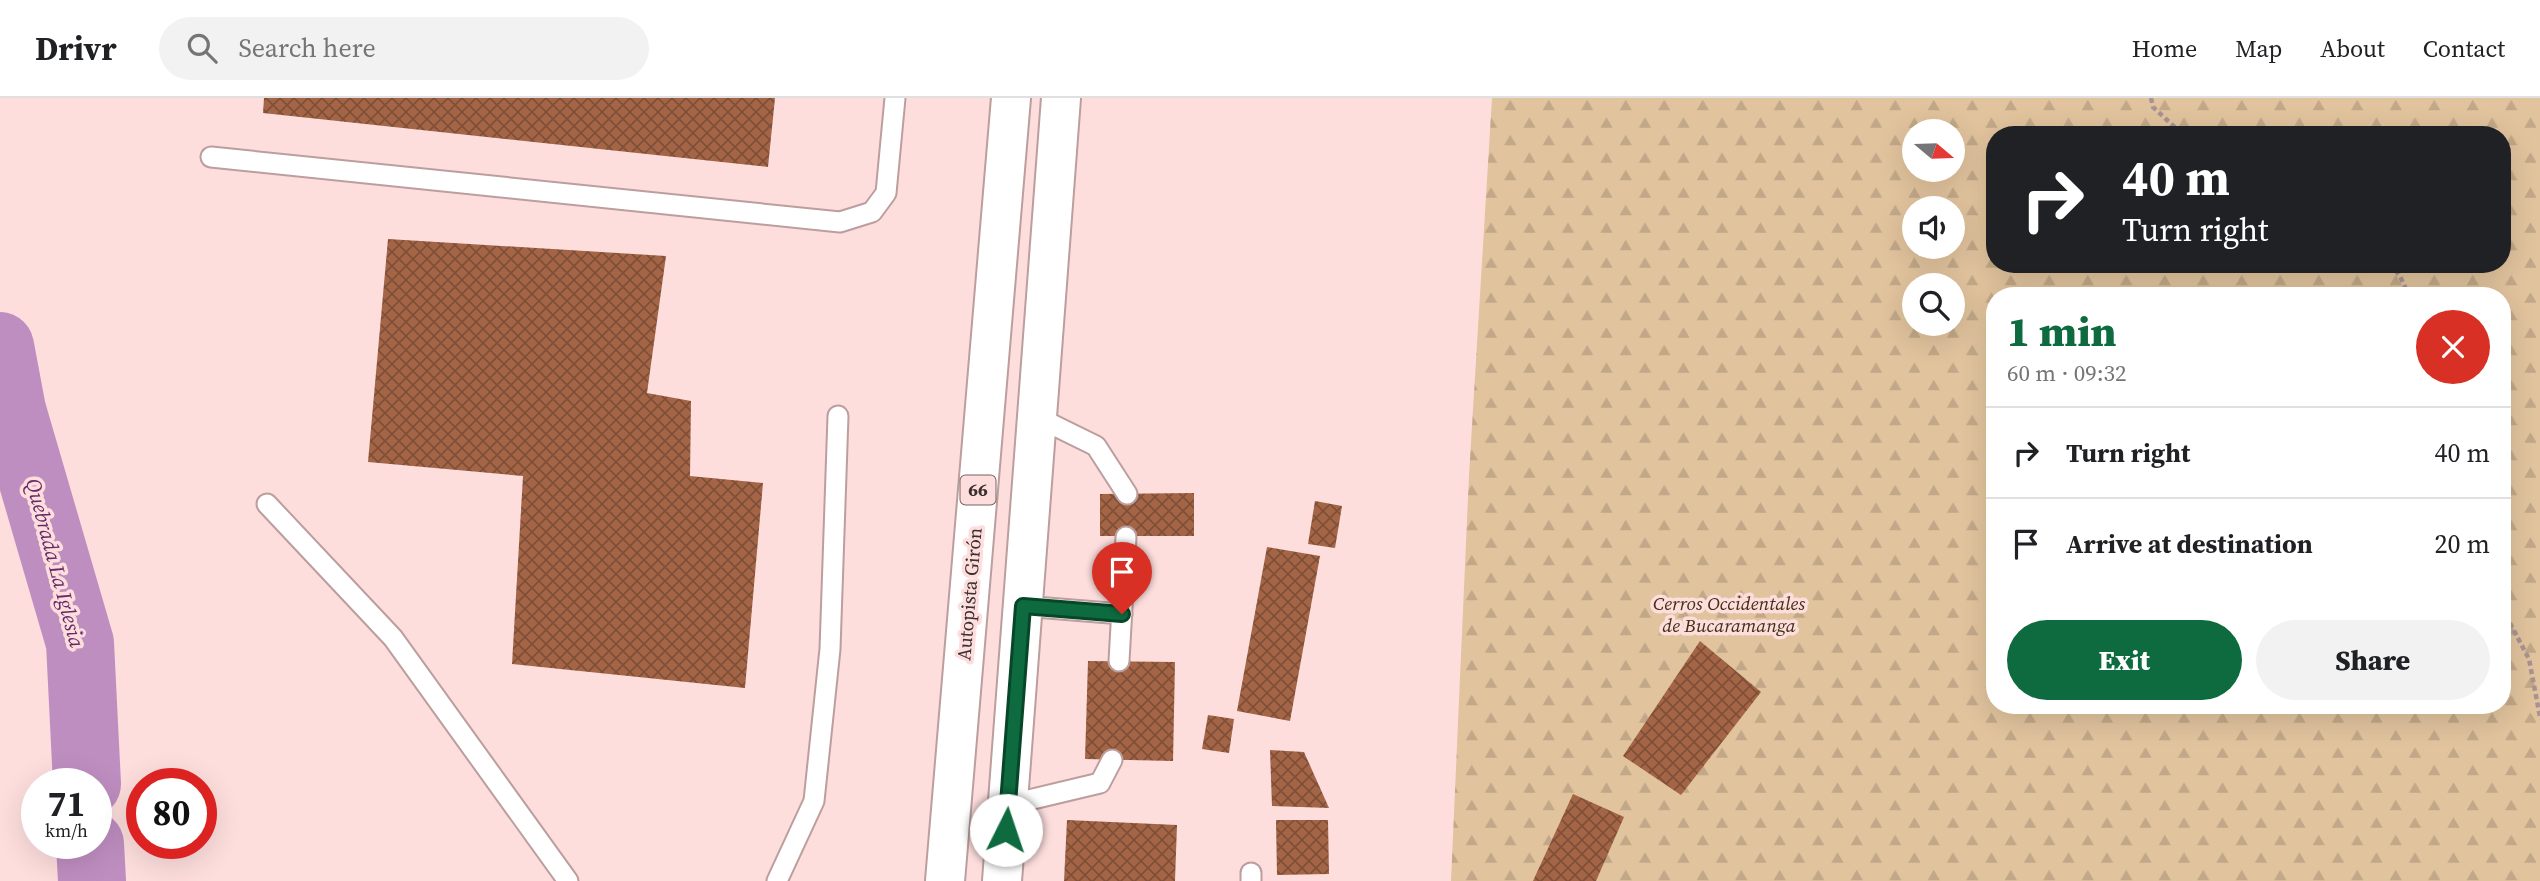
<!DOCTYPE html>
<html lang="en">
<head>
<meta charset="utf-8">
<style>
	:root { --surface:#fff; --page:#f2f2f2; --text:#202124; --muted:#757577; --line:#e0e0e0; --accent:#0d6b3f }
	body { margin:0; font-family:"Source Serif 4",serif; background:var(--page); color:var(--text); height:100vh; display:flex; flex-direction:column; font-size:26px; white-space:nowrap }
	* { box-sizing:border-box; margin:0 }
	p { font-size:23px; color:var(--muted) }
	.icon { flex:none; width:38px; height:38px; fill:none; stroke:currentColor; stroke-width:2; stroke-linecap:round; stroke-linejoin:round }
	.map { position:relative; flex:1; overflow:hidden }
	.side { position:absolute; left:1986px; top:189px; width:525px; height:427px; display:flex; flex-direction:column; background:var(--surface); border-radius:28px; box-shadow:0 7px 28px #0002 }
	.side>* { flex:none }
	.hud { position:absolute; left:1986px; top:28px; width:525px; height:147px; border-radius:28px; box-shadow:0 7px 28px #0002; background:#202124; color:#fff; overflow:hidden }
	.needle { width:46px; rotate:109deg }
	.fabs { position:absolute; left:1902px; top:21px; display:grid; gap:14px }
	.fabs a { display:grid; place-items:center; width:63px; height:63px; border-radius:50%; background:var(--surface); box-shadow:0 7px 28px #0002; font-size:35px }
	.speed { position:absolute; left:21px; top:670px; display:flex; gap:14px; font-size:35px; font-weight:700; text-align:center }
	.speed>* { display:grid; place-content:center; width:91px; height:91px; border-radius:50%; background:var(--surface); box-shadow:0 7px 28px #0002; line-height:1 }
	.speed small { font-size:18px; font-weight:400 }
	.speed .limit { border:10px solid #d22; background:#fff; color:#111 }
	.pin { position:absolute; display:grid; place-items:center; width:60px; height:60px; color:#fff; margin:-72px -30px; border-radius:50% 50% 50% 0; rotate:-45deg; box-shadow:0 0 7px #0007 }
	.pin .icon { rotate:45deg }
	.me { position:absolute; width:77px; margin:-38px; rotate:4deg; stroke-linejoin:round; filter:drop-shadow(0 0 5px #0008) }
	.turn { display:flex; align-items:center; gap:24px; height:147px; padding:0 21px; font-size:32px }
	.turn .icon { width:91px; height:91px; stroke-width:2.5 }
	.turn b { display:block; font-size:49px; line-height:60px }
	.round { display:grid; place-items:center; flex:none; width:74px; height:74px; border-radius:37px; background:var(--page) }
	.summary { display:flex; align-items:center; justify-content:space-between; height:119px; padding:0 21px }
	h1 { font-size:42px; font-weight:800; line-height:52px; color:var(--accent) }
	.primary-button { display:flex; gap:14px; margin-top:auto; padding:14px 21px }
	.primary-button a { flex:1; height:80px; border-radius:42px; background:var(--accent); color:#fff; font-size:28px; font-weight:800; line-height:80px; text-align:center }
	.primary-button a+a { background:var(--page); color:var(--text) }
	ul { padding:0; list-style:none }
	li { display:flex; align-items:center; gap:21px; height:91px; padding:0 21px; border-top:2px solid var(--line) }
	li div { flex:1 }
	li b { display:block; font-size:26px }
	li em { font-style:normal }
	header { display:flex; align-items:center; gap:42px; box-sizing:border-box; height:98px; padding:0 35px; background:var(--surface); border-bottom:2px solid var(--line) }
	header strong { font-size:33px }
	nav { display:flex; gap:38px; margin-inline-start:auto; font-size:24px }
	.search { width:490px; height:63px; background:var(--page); display:flex; align-items:center; gap:18px; box-sizing:border-box; padding:0 24px; border-radius:38px; color:var(--muted); font-size:26px }
	.map>svg:first-child { display:block }
	.forest { fill:url(#forest-firs); fill-rule:evenodd }
	.lines { fill:none; stroke-linecap:round; stroke-linejoin:round }
	.river { stroke:#bf8ec1; stroke-width:68 }
	.building { fill:url(#building-cross-hatch) }
	.lane-casing { stroke:#bb9e9d; stroke-width:23 }
	.highway-casing { stroke:#bb9e9d; stroke-width:42 }
	.path { stroke:#a99291; stroke-width:4.5; stroke-dasharray:5 3.5; stroke-linecap:butt }
	.lane { stroke:#fff; stroke-width:19 }
	.highway { stroke:#fff; stroke-width:38 }
	.route-casing { stroke:#084629; stroke-width:18 }
	.route { stroke:#0d6b3f; stroke-width:12 }
	.labels { text-anchor:middle; stroke-width:7; stroke-linejoin:round; paint-order:stroke }
	.shield { fill:#fddedd; stroke:#746362; stroke-width:2 }
	.shield-label { font-size:18px; font-weight:bold; fill:#3a2e2e }
	.street-label { font-size:19px; fill:#3a2e2e; stroke:#fddedd }
	.park-label { font-size:19px; font-style:italic; fill:#423015; stroke:#fddedd }
	.water-label { font-size:21px; font-style:italic; fill:#652969; stroke:#fddedd }
</style>
</head>
<body>
<header>
<strong>Drivr</strong>
<div class="search"><svg class="icon" aria-label="search" viewBox="0 0 24 24"><circle cx="10" cy="10" r="6"/><path d="M15 15l6 6"/></svg>Search here</div>
<nav><a>Home</a><a>Map</a><a>About</a><a>Contact</a></nav>
</header>
<div class="map">
<svg width="2540" height="783" viewBox="0 0 2540 783">
	<defs>
		<pattern id="forest-firs" width="22" height="20" patternUnits="userSpaceOnUse" patternTransform="scale(1.75)"><rect width="22" height="20" fill="#e1c39d"/><path d="M5 1l3.5 6h-7zM16 11l3.5 6h-7z" fill="#c2a888"/></pattern>
		<pattern id="building-cross-hatch" width="8" height="8" patternUnits="userSpaceOnUse" patternTransform="scale(1.75)"><rect width="8" height="8" fill="#a46546"/><path d="M0 0l8 8M0 8l8-8" fill="none" stroke="#7f4f38"/></pattern>
	</defs>
	<rect width="100%" height="100%" fill="#fddedd"/>
	<path class="forest" d="M1492,0H2540V783H1451L1469,377ZM1914,33H1953V72H1914ZM1995,37H2502V166H1995ZM1914,110H1953V149H1914ZM1914,187H1953V226H1914ZM1995,198H2502V607H1995Z"/>
	<g class="lines">
		<g class="river">
			<path d="M0,248L12,312L80,545L87,686"/>
			<path d="M90,746L92,783"/>
		</g>
	</g>
	<g class="building">
		<path d="M264,0H775L768,69L263,15Z"/>
		<path d="M388,141L666,158L647,295L691,303L690,378L763,385L745,590L512,566L523,378L368,364Z"/>
		<path d="M1194,395V438H1100V396Z"/>
		<path d="M1315,403L1342,408L1335,450L1308,446Z"/>
		<path d="M1267,449L1320,458L1290,623L1237,613Z"/>
		<path d="M1700,543L1761,594L1681,697L1623,658Z"/>
		<path d="M1088,563L1175,564L1173,663L1085,661Z"/>
		<path d="M1208,617L1234,621L1229,655L1202,651Z"/>
		<path d="M1270,652L1304,654L1329,710L1272,708Z"/>
		<path d="M1573,696L1624,719L1596,783H1533Z"/>
		<path d="M1067,722L1177,727L1175,783H1064Z"/>
		<path d="M1276,722H1328L1329,776L1277,777Z"/>
	</g>
	<g class="lines">
		<defs>
			<g id="lane">
				<path d="M211,59L840,124L872,114L886,95L895,0"/>
				<path d="M1037,319L1096,348L1127,396"/>
				<path d="M267,406L393,540L568,783"/>
				<path d="M1023,508L1122,516"/>
				<path d="M1119,563L1126,439"/>
				<path d="M1008,707L1100,685L1112,662"/>
				<path d="M1251,775V783"/>
				<path d="M777,783L814,703L830,551L838,318"/>
			</g>
			<g id="highway">
				<path d="M945,783L1011,0"/>
				<path d="M1002,783L1061,0"/>
			</g>
		</defs>
		<use href="#lane" class="lane-casing"/>
		<use href="#highway" class="highway-casing"/>
		<g class="path">
			<path d="M2151,0L2153,9L2181,35L2187,37"/>
			<path d="M2390,166L2400,178L2409,198"/>
			<path d="M2502,510L2529,561L2540,619"/>
		</g>
		<use href="#lane" class="lane"/>
		<use href="#highway" class="highway"/>
	</g>
	<g class="lines">
		<defs>
			<path id="route" d="M1006,732L1023,508L1122,516"/>
		</defs>
		<use href="#route" class="route-casing"/>
		<use href="#route" class="route"/>
	</g>
	<g class="labels">
		<rect class="shield" x="960.5" y="377.5" width="35" height="29" rx="5"/>
		<g class="shield-label">
			<text x="978" y="398">66</text>
		</g>
		<g class="street-label">
			<text transform="translate(969 496) rotate(-85)" y="7">Autopista Girón</text>
		</g>
		<g class="park-label">
			<text x="1729" y="512">Cerros Occidentales<tspan x="1729" dy="22">de Bucaramanga</tspan></text>
		</g>
		<g class="water-label">
			<text transform="translate(55 465) rotate(75)" y="7">Quebrada La Iglesia</text>
		</g>
	</g>
</svg>
<div class="fabs">
<a><svg class="needle" viewBox="-14 -14 28 28"><path d="M0-13l5 13h-10z" fill="#e53935"/><path d="M0 13l5-13h-10z" fill="#757577"/></svg></a>
<a><svg class="icon" aria-label="sound" viewBox="0 0 24 24"><path d="M4 9h4l5-4v14l-5-4H4zM17 9q2 3 0 6"/></svg></a>
<a><svg class="icon" aria-label="search" viewBox="0 0 24 24"><circle cx="10" cy="10" r="6"/><path d="M15 15l6 6"/></svg></a>
</div>
<div class="speed"><div>71<small>km/h</small></div><div class="limit">80</div></div>
<div class="pin" style="left:1122px;top:516px;background:#d93025"><svg class="icon" aria-label="arrive" viewBox="0 0 24 24"><path d="M6 21V4h12l-3 4 3 4H6"/></svg></div>
<svg class="me" style="left:1006px;top:732px" viewBox="-20 -20 40 40"><circle r="19" fill="#fff"/><path d="M0-13L10 11 0 6-10 11z" fill="#0d6b3f"/></svg>
<div class="hud">
<div class="turn"><svg class="icon" aria-label="right" viewBox="0 0 24 24"><path d="M7 20v-9h11M14 6l5 5-5 5"/></svg><div><b>40 m</b>Turn right</div></div>
</div>
<section class="side">
<div class="summary"><div><h1>1 min</h1><p>60 m · 09:32</p></div><a class="round" style="background:#d93025;color:#fff"><svg class="icon" aria-label="close" viewBox="0 0 24 24"><path d="M6 6l12 12M18 6L6 18"/></svg></a></div>
<ul>
<li><svg class="icon" aria-label="right" viewBox="0 0 24 24"><path d="M7 20v-9h11M14 6l5 5-5 5"/></svg><div><b>Turn right</b></div><em>40 m</em></li>
<li><svg class="icon" aria-label="arrive" viewBox="0 0 24 24"><path d="M6 21V4h12l-3 4 3 4H6"/></svg><div><b>Arrive at destination</b></div><em>20 m</em></li>
</ul>
<div class="primary-button"><a>Exit</a><a>Share</a></div>
</section>
</div>
</body>
</html>
